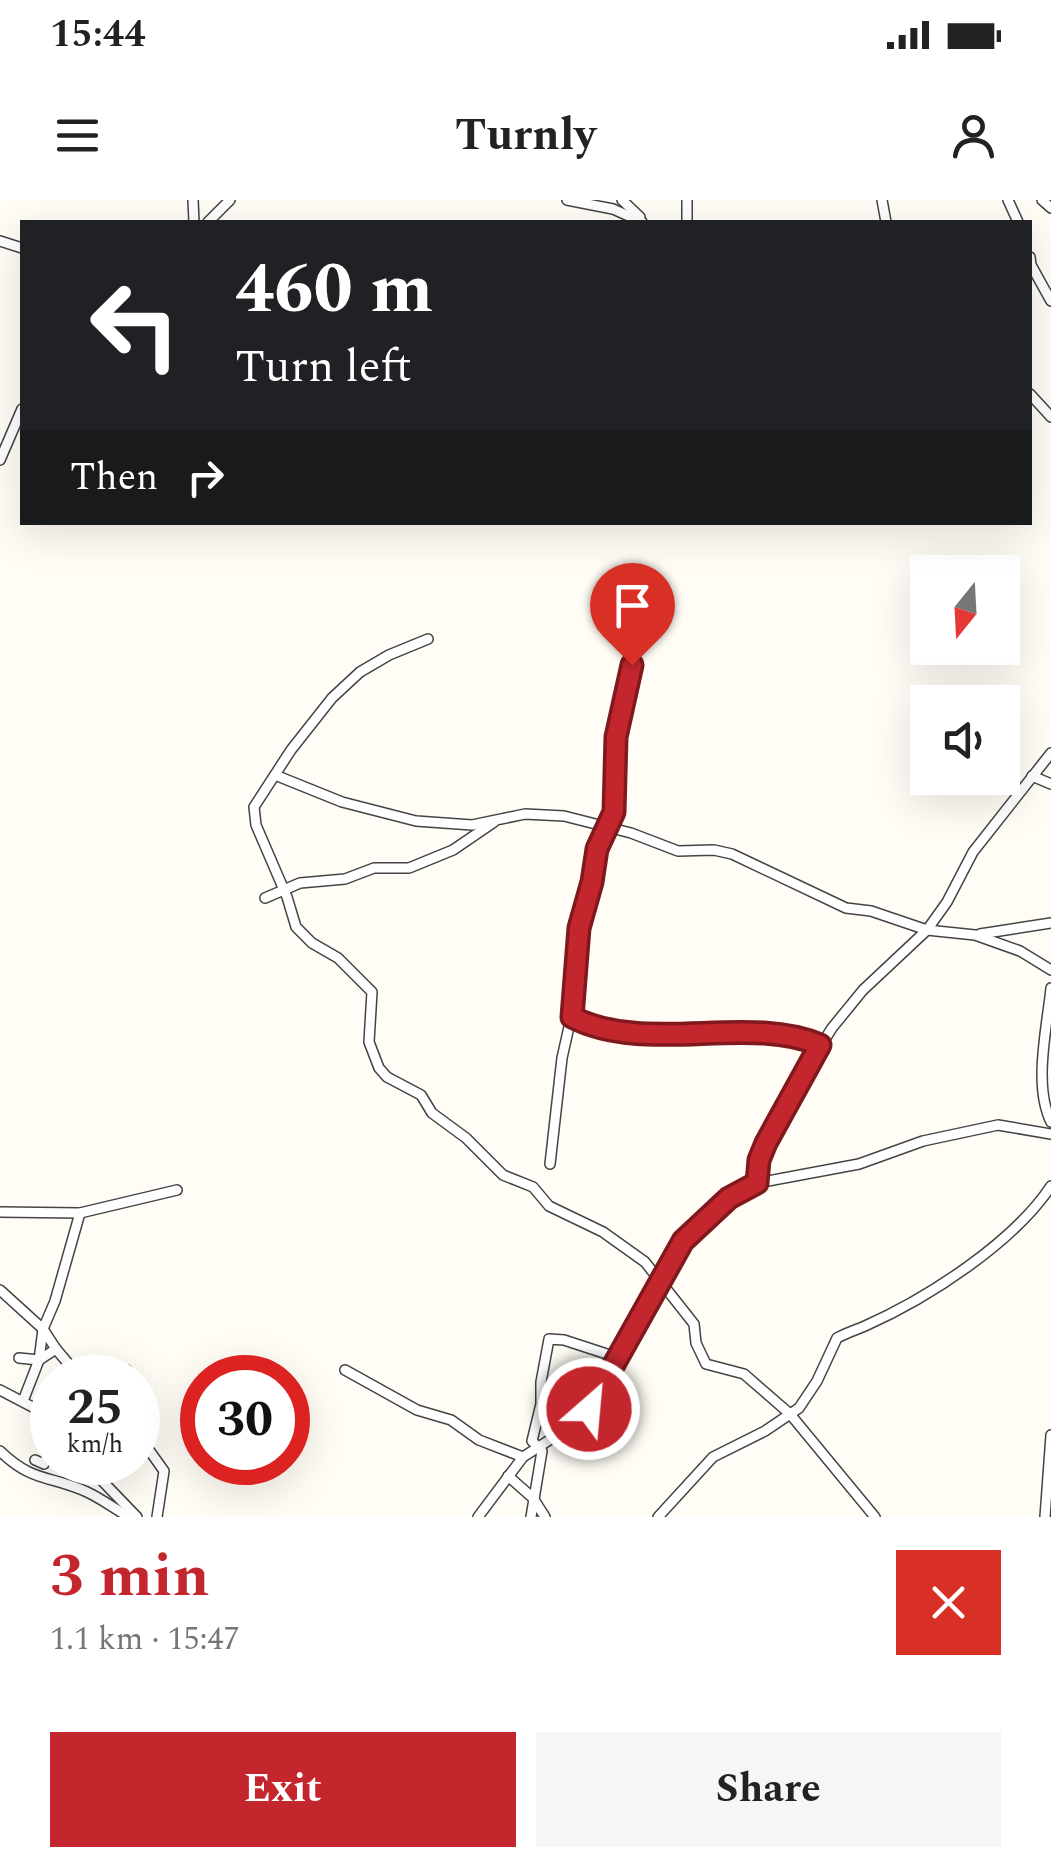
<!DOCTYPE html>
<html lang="en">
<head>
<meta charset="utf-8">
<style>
	:root { --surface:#fff; --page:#f6f6f6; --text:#222; --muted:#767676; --accent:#c4262e }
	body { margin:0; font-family:Spectral,serif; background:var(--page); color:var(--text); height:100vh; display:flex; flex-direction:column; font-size:38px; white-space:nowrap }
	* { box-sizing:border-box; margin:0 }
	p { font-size:32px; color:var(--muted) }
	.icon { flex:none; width:55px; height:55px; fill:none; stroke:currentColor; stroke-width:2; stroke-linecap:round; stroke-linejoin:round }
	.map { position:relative; height:1317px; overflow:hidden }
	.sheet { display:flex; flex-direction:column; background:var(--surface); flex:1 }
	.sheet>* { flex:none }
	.banner { position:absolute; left:20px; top:20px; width:1012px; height:305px; border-radius:0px; box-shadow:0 10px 40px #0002; background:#202124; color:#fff; overflow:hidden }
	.needle { width:65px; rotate:198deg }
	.buttons { position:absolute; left:910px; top:355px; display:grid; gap:20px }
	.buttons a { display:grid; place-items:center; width:110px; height:110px; border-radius:0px; background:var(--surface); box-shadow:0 10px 40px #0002; font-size:50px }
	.speed { position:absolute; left:30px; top:1155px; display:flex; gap:20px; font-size:50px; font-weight:700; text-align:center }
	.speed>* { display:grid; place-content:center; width:130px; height:130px; border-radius:50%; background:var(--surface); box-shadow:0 10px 40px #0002; line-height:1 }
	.speed small { font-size:25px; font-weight:400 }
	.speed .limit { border:15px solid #d22; background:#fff; color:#111 }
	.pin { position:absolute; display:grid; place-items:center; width:85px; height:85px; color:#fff; margin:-102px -42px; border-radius:50% 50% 50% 0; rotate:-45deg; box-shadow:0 0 10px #0007 }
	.pin .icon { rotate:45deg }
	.me { position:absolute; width:110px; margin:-55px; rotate:27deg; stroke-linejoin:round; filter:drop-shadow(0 0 8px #0008) }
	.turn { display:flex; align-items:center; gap:35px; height:210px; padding:0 50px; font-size:45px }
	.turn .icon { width:130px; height:130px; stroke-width:2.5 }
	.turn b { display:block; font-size:70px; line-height:85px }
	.then { display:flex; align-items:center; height:95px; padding:0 50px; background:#0003; gap:20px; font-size:38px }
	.round { display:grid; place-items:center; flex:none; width:105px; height:105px; border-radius:0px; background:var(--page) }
	.overview { display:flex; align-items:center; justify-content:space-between; height:170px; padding:0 50px }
	h1 { font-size:60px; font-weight:700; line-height:75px; color:var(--accent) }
	.primary-button { display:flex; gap:20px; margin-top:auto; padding:20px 50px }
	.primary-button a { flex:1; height:115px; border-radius:0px; background:var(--accent); color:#fff; font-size:40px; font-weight:700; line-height:115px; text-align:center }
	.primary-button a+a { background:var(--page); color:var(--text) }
	.status { display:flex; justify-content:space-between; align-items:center; height:70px; padding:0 50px; background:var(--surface); direction:ltr }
	.status svg { height:28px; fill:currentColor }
	header { display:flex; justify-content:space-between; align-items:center; height:130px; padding:0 50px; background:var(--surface); font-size:45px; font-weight:700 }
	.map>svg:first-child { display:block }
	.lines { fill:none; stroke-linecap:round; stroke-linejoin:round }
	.minor-casing { stroke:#444; stroke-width:12 }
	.minor { stroke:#fff; stroke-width:9 }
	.route-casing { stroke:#7f191e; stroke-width:25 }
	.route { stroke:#c4262e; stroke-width:18 }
</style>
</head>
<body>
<div class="status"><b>15:44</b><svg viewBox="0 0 49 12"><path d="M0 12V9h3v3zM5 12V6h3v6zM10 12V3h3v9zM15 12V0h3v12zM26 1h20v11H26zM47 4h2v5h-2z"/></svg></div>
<header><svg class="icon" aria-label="menu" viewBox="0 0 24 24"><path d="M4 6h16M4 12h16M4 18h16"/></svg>Turnly<svg class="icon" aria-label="person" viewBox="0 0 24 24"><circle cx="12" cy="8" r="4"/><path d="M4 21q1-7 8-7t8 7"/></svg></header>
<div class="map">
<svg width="1051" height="1317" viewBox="0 0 1051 1317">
	<rect width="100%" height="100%" fill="#fffdf5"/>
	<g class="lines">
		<defs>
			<g id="minor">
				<path d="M193,0L194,22"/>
				<path d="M567,0L613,9L642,22"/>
				<path d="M622,0L640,17"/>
				<path d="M687,0V22"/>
				<path d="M882,0L886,22"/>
				<path d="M1008,0L1018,22"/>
				<path d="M1042,0L1051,8"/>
				<path d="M208,22L230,0"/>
				<path d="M0,41L22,48"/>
				<path d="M1030,57L1031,65L1051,101"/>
				<path d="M1030,194L1051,217"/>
				<path d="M0,260L22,209"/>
				<path d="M428,439L389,455L360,472L332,498L291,550L254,607L256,625L287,697L296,727L312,743L338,758L372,792L369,842L379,868L387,877L421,895L432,913L466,938L503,975L533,987L549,1006L603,1032L645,1062L694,1124L696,1143L706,1164L744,1174L790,1214L875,1317"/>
				<path d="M275,575L342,602L416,621L472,625L525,614L564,616L631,633L678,651L714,650L732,654L846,708L871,711L927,730L975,735L1020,751L1051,770"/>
				<path d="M1032,576L1051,584"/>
				<path d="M265,698L300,683L345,679L374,668H409L453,650L494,622"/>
				<path d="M980,734L1051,723"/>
				<path d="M1051,788C1047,828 1033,885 1051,922"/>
				<path d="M572,817L589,825L622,832L784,836L802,838L820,845"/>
				<path d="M550,964L562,858L573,809L579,728L592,682L597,649L614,612L617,537L633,465"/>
				<path d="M757,983L759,960L766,943L788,898L832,828L863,790L927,730L947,702L973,652L1051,553"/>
				<path d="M0,1012L80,1013L177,990"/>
				<path d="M0,1090L43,1129L56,1149"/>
				<path d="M19,1158L39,1160L56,1149L78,1175"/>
				<path d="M345,1170L417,1210L451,1220L479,1240L523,1257"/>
				<path d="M77,1178L93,1174"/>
				<path d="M124,1178L127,1170"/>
				<path d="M0,1190L44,1213L52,1233"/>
				<path d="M23,1201L39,1160L43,1129L55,1101L80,1013"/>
				<path d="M138,1243H144L164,1271L157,1317"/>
				<path d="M0,1251C33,1283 50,1275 87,1292C102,1299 115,1309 129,1317"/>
				<path d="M35,1260L44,1264L52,1244"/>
				<path d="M84,1262L137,1317"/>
				<path d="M508,1276L533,1298L545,1317"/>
				<path d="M478,1317L523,1257L579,1221L589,1209L683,1041L729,998L757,983L859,964L923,941L998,925L1051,934"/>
				<path d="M531,1317L542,1251L532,1241L541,1204V1182L549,1139L564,1140L616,1157"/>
				<path d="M658,1317L713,1257L765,1231L799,1208L817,1181L837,1138C846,1133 856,1130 865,1126C928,1098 1013,1043 1051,986"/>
				<path d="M1045,1317L1051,1235"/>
			</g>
		</defs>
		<use href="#minor" class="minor-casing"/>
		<use href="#minor" class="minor"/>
	</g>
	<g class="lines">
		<defs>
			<path id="route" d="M589,1209L683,1041L729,998L757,983L759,960L766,943L820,845C748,814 645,855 572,817L579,728L592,682L597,649L614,612L616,537L632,465"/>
		</defs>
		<use href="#route" class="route-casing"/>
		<use href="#route" class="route"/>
	</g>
</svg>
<div class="buttons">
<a><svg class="needle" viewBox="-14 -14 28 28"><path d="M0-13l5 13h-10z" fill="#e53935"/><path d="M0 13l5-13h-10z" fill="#767676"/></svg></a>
<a><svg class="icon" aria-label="sound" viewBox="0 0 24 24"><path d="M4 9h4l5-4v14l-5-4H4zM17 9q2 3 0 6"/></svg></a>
</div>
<div class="speed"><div>25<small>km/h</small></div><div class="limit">30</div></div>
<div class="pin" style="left:632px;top:465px;background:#d93025"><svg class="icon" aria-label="arrive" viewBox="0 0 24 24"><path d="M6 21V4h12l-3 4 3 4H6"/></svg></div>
<svg class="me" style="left:589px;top:1209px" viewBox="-20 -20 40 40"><circle r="17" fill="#c4262e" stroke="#fff" stroke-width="3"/><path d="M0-11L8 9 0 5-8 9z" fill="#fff"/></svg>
<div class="banner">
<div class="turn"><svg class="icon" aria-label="left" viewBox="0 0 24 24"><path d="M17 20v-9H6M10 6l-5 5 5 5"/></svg><div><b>460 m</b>Turn left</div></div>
<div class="then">Then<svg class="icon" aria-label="right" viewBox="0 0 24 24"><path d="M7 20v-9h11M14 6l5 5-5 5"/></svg></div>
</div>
</div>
<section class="sheet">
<div class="overview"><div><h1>3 min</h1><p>1.1 km · 15:47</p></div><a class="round" style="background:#d93025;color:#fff"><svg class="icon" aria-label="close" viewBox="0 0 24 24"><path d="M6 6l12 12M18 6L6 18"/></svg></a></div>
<div class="primary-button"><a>Exit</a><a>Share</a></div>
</section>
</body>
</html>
